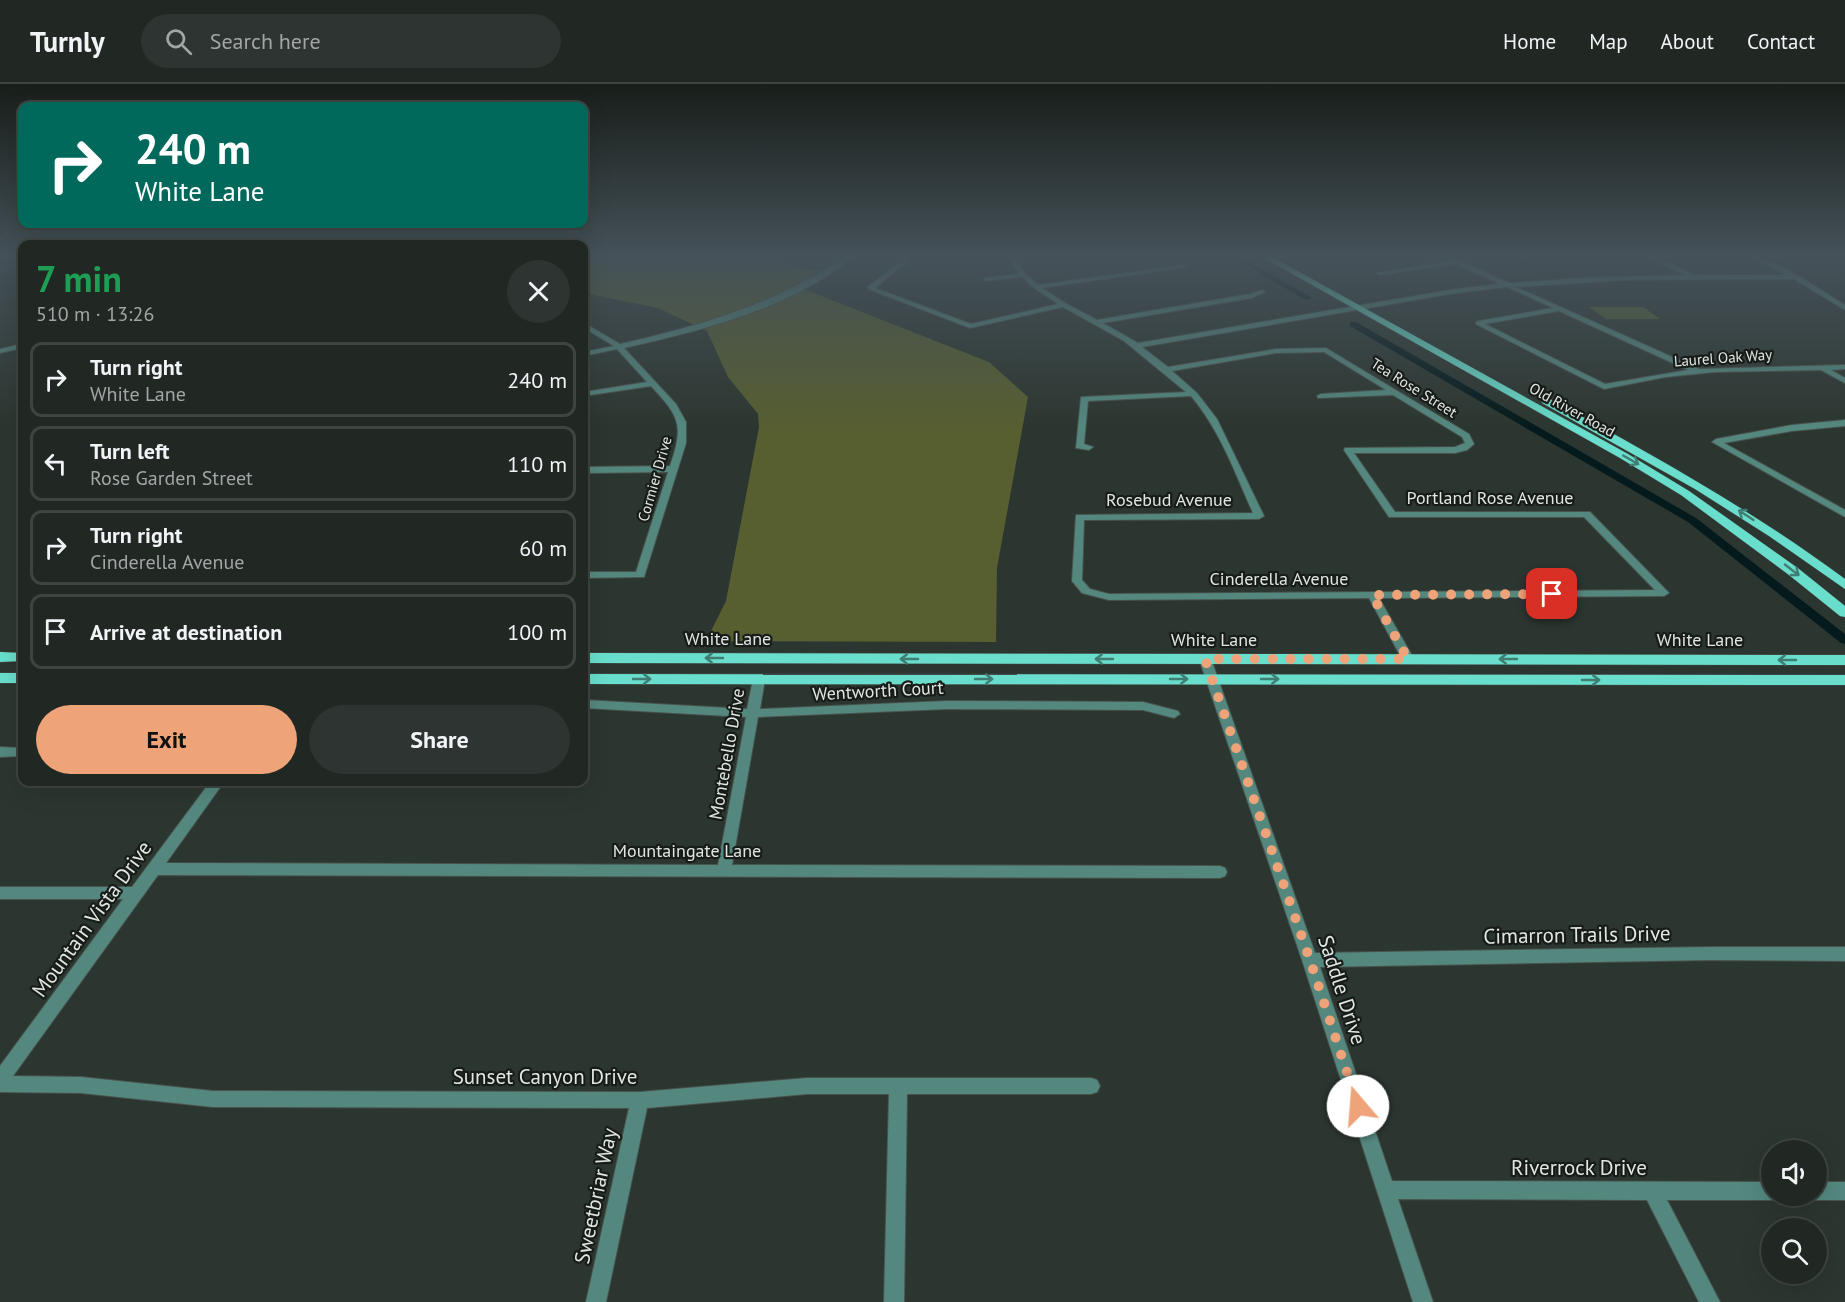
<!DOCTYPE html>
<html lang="en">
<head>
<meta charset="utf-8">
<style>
	:root { --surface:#212824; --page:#2d3431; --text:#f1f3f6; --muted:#a2a6a6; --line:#3e4441; --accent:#efa378 }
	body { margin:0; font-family:"PT Sans",sans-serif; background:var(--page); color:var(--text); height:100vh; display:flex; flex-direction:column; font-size:22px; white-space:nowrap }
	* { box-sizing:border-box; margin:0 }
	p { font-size:20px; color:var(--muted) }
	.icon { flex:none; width:33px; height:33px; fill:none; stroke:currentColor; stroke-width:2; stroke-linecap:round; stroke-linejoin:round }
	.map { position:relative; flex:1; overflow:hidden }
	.panel { position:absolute; left:18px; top:156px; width:570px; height:546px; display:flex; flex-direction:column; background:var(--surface); border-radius:12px; box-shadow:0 6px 24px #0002,0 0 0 2px var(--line) }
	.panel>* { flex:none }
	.banner { position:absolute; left:18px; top:18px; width:570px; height:126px; border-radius:12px; box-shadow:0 6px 24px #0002,0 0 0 2px var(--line); background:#00695c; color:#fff; overflow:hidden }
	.buttons { position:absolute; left:1761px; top:1056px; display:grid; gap:12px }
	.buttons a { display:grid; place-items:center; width:66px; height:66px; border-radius:50%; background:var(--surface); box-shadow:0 6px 24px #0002,0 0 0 2px var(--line); font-size:30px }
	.pin { position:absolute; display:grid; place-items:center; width:51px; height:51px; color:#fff; margin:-26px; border-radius:12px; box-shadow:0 3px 9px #0006 }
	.me { position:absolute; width:66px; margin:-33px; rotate:342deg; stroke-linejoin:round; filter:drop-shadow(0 0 4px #0008) }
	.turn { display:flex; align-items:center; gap:21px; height:126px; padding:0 18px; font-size:27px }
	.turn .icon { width:78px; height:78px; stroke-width:2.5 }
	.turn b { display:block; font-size:42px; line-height:51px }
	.round { display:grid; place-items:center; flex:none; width:63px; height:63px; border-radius:32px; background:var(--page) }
	.head { display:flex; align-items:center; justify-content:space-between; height:102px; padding:0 18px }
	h1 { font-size:36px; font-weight:700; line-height:45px; color:#1e9e55 }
	.primary-button { display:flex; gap:12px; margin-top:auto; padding:12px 18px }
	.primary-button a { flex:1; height:69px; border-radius:36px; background:var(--accent); color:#111; font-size:24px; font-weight:700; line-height:69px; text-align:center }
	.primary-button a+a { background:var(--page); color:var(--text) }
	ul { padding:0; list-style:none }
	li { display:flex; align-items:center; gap:18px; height:75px; margin:0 12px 9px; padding:0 6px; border:3px solid var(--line); border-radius:12px }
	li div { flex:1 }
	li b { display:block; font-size:22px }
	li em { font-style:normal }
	header { display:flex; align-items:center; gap:36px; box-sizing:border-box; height:84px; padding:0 30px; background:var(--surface); border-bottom:2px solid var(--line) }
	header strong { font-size:28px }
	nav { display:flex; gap:33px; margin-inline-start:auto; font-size:21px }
	.search { width:420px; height:54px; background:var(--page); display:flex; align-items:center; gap:15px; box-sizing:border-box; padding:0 21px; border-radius:33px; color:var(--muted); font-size:22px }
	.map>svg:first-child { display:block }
	.green { fill:#575e30 }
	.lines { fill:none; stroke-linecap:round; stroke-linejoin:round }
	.canal { fill:#051a1c; fill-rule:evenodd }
	.minor-casing { stroke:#49524d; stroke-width:2 }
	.major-casing { stroke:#49524d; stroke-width:1 }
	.minor { fill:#54887f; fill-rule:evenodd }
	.major { fill:#69decc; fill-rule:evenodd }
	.oneway { stroke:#407d72 }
	.route { stroke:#efa378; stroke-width:10; stroke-dasharray:0 18 }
	.labels { text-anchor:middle; stroke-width:4.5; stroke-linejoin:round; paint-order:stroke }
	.far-street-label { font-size:15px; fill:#e0e6e3; stroke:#181c19 }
	.street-label { font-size:18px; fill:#e0e6e3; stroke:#181c19 }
	.near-street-label { font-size:21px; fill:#e0e6e3; stroke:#181c19 }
</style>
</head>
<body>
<header>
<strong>Turnly</strong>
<div class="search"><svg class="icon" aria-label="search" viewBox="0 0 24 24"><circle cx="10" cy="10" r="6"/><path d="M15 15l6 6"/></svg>Search here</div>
<nav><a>Home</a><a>Map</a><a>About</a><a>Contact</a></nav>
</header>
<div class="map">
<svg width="1845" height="1218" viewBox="0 0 1845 1218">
	<rect width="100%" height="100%" fill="#2c3630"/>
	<g class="green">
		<path d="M584,174H755L827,189L801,204L989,278L1028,313L997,484L996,558L706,557L726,517L759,343L758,330L728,293L707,247L658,224L584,209Z"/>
		<path d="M1589,223H1643L1660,235H1606Z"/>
	</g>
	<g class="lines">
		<g class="canal">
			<path d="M1235,174H1243L1312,214L1305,216Z"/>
			<path d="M1350,238H1356L1696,434L1845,550V560L1841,559L1688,438L1350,242Z"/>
		</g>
		<defs>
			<g id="minor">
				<path d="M844,174H851C791,225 699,247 624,264L676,320L686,338V359L644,493L584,494V488H636L668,388L584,389V383L670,382C684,341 680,333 651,302L584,312V308L647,298L617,265L584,272V268L614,262L584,244V239L620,260C701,242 774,220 844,174Z"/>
				<path d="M905,174H912L875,204L971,240L1058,220L1030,201L1023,193L984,197V195L986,194L1019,190L1009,174H1015L1023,187L1038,201L1184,181L1187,183L1042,204L1065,219L1097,236L1250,210L1262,206L1265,208L1252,214L1103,239L1138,259L1456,205L1500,200L1456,180L1379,191L1376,189L1450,177L1445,174H1453L1509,199L1583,194L1685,191L1650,174H1658L1695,191H1786L1753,174C1777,174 1823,208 1845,221V226L1794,195L1626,196L1516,203L1699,285L1845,281V285L1831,286L1845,294V299L1821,286L1715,288L1666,293L1604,305L1476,240V238L1478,237L1553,224L1507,203L1456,209L1142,263L1168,283L1276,265L1326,264L1469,350L1474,360L1467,366L1455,369H1354L1395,428H1590L1669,509L1664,512L1379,514L1414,575L1408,579L1402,575L1369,514L1109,516L1082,509L1072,497L1076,431L1253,429C1235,389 1220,346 1191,312L1088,317L1084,360L1093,363L1089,366L1076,364L1081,313L1186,308L1124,257L1063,223L970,244L868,205V203ZM1559,227L1688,286L1605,300L1485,240ZM1324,268L1386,306L1321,310L1317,312L1318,314L1393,311L1462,353L1465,359L1455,363L1345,364L1344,366L1389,433H1584L1655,506L1109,510L1090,505L1082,496L1084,436L1259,435L1264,432L1217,335L1197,309L1172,287L1276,269Z"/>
				<path d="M22,260V264L0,269V265Z"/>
				<path d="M1845,336V342L1792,347L1724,359L1845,426V433L1712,358L1716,355L1792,341Z"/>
				<path d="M1205,571L1211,575L1315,869L1711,863H1845V877L1711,876L1320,883L1392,1097L1772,1098V1112H1779L1772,1116H1667L1720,1218H1699L1647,1116L1398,1115L1433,1218H1413L1302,876L1199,575Z"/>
				<path d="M759,591L765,595L760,625L947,617L1143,618L1178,627L1180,630L1174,634L1143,626L947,625L758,633L732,781L1220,782L1225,784L1227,788L1225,792L1220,794L158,791L13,992L81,993L213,1007L640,1008L807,994H1091L1097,996L1100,1002L1097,1008L1091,1010H907L904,1218H884L889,1010H807L647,1024L606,1218H586L629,1024L213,1023L81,1009L0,1008V982L123,815H0V803H132L210,698H224L166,779L718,781L746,633L584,624V616L747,625L753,595Z"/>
				<path d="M0,663L22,664V672L0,673Z"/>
				<path d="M1816,1098H1845V1116H1816L1809,1114V1112H1816Z"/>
			</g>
			<g id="major">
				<path d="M1264,174H1274L1628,370L1689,407L1799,485L1845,522V533L1840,532L1789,491L1681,411L1620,374Z"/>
				<path d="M1542,315H1550C1651,370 1752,426 1845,495V505L1769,452L1695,405L1542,319Z"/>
				<path d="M0,568L22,569V577L0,578Z"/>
				<path d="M584,569L1845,571V581L584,579Z"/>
				<rect x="0" y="589" width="22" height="10"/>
				<path d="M584,590L1845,591V601L584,600Z"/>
			</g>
		</defs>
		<use href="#minor" class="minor-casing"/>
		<use href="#major" class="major-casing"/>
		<use href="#minor" class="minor"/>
		<use href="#major" class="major"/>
	</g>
	<defs><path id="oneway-shaft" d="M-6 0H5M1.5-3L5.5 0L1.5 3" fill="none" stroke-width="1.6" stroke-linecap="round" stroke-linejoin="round" transform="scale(1.5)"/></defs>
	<g class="oneway">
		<use href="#oneway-shaft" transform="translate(1631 376) rotate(30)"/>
		<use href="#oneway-shaft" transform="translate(1746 431) rotate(-147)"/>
		<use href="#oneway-shaft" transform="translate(1792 486) rotate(38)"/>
		<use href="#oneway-shaft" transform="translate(714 574) rotate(-180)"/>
		<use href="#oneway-shaft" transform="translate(909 575) rotate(-180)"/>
		<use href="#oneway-shaft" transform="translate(1104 575) rotate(-180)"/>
		<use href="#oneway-shaft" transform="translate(1508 575) rotate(-180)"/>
		<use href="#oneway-shaft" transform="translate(1787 576) rotate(-180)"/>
		<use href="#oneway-shaft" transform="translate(642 595)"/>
		<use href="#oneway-shaft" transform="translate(984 595)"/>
		<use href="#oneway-shaft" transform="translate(1179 595)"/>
		<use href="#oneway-shaft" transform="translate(1270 595)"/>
		<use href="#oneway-shaft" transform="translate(1591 596)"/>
	</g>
	<linearGradient id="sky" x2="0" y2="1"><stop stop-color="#181e1a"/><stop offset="0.5" stop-color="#455259"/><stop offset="1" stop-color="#455259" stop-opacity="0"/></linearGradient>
	<rect width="1845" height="345" fill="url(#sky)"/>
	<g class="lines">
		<path class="route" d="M1358,1022L1310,876L1205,575H1408L1372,511L1552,510"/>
	</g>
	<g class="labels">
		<g class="far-street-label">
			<text transform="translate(1723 274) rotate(-4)" y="5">Laurel Oak Way</text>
			<text transform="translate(1414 304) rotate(32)" y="5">Tea Rose Street</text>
			<text transform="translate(1572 326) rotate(29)" y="5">Old River Road</text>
			<text transform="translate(655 395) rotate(-74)" y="5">Cormier Drive</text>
		</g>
		<g class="street-label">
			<text x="1490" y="420">Portland Rose Avenue</text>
			<text x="1169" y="422">Rosebud Avenue</text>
			<text x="1279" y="501">Cinderella Avenue</text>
			<text x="728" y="561">White Lane</text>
			<text x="1214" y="562">White Lane</text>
			<text x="1700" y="562">White Lane</text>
			<text transform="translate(878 607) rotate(-3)" y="6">Wentworth Court</text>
			<text transform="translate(727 670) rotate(-80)" y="6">Montebello Drive</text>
			<text x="687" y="773">Mountaingate Lane</text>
		</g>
		<g class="near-street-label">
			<text transform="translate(92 835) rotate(-54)" y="7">Mountain Vista Drive</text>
			<text transform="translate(1577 851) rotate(-1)" y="7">Cimarron Trails Drive</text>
			<text transform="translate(1342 906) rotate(72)" y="7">Saddle Drive</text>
			<text x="545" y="1000">Sunset Canyon Drive</text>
			<text x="1579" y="1091">Riverrock Drive</text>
			<text transform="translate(596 1112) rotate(-78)" y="7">Sweetbriar Way</text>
		</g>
	</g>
</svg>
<div class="buttons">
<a><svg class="icon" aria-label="sound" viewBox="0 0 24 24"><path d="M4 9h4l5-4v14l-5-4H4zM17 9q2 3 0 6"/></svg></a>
<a><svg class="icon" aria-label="search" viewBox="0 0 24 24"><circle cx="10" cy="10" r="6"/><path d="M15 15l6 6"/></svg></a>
</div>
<div class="pin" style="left:1552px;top:510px;background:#d93025"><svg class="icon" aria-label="arrive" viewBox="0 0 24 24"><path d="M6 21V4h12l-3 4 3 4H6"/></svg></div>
<svg class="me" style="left:1358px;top:1022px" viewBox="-20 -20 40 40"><circle r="19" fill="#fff"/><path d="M0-13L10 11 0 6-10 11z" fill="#efa378"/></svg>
<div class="banner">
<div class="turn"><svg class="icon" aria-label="right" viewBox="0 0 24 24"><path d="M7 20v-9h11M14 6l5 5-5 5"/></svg><div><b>240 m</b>White Lane</div></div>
</div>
<section class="panel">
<div class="head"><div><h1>7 min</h1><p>510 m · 13:26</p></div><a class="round"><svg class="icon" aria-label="close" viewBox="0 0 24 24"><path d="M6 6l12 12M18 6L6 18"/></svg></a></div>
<ul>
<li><svg class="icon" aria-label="right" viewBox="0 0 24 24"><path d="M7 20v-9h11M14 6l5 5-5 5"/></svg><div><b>Turn right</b><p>White Lane</p></div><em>240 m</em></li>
<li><svg class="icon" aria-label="left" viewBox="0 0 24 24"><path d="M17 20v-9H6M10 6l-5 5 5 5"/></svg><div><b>Turn left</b><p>Rose Garden Street</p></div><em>110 m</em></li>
<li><svg class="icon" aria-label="right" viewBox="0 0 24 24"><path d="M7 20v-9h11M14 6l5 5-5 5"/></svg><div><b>Turn right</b><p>Cinderella Avenue</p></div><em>60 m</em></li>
<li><svg class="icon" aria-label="arrive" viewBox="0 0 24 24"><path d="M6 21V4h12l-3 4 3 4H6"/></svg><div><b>Arrive at destination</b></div><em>100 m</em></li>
</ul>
<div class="primary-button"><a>Exit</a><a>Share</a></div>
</section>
</div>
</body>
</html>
